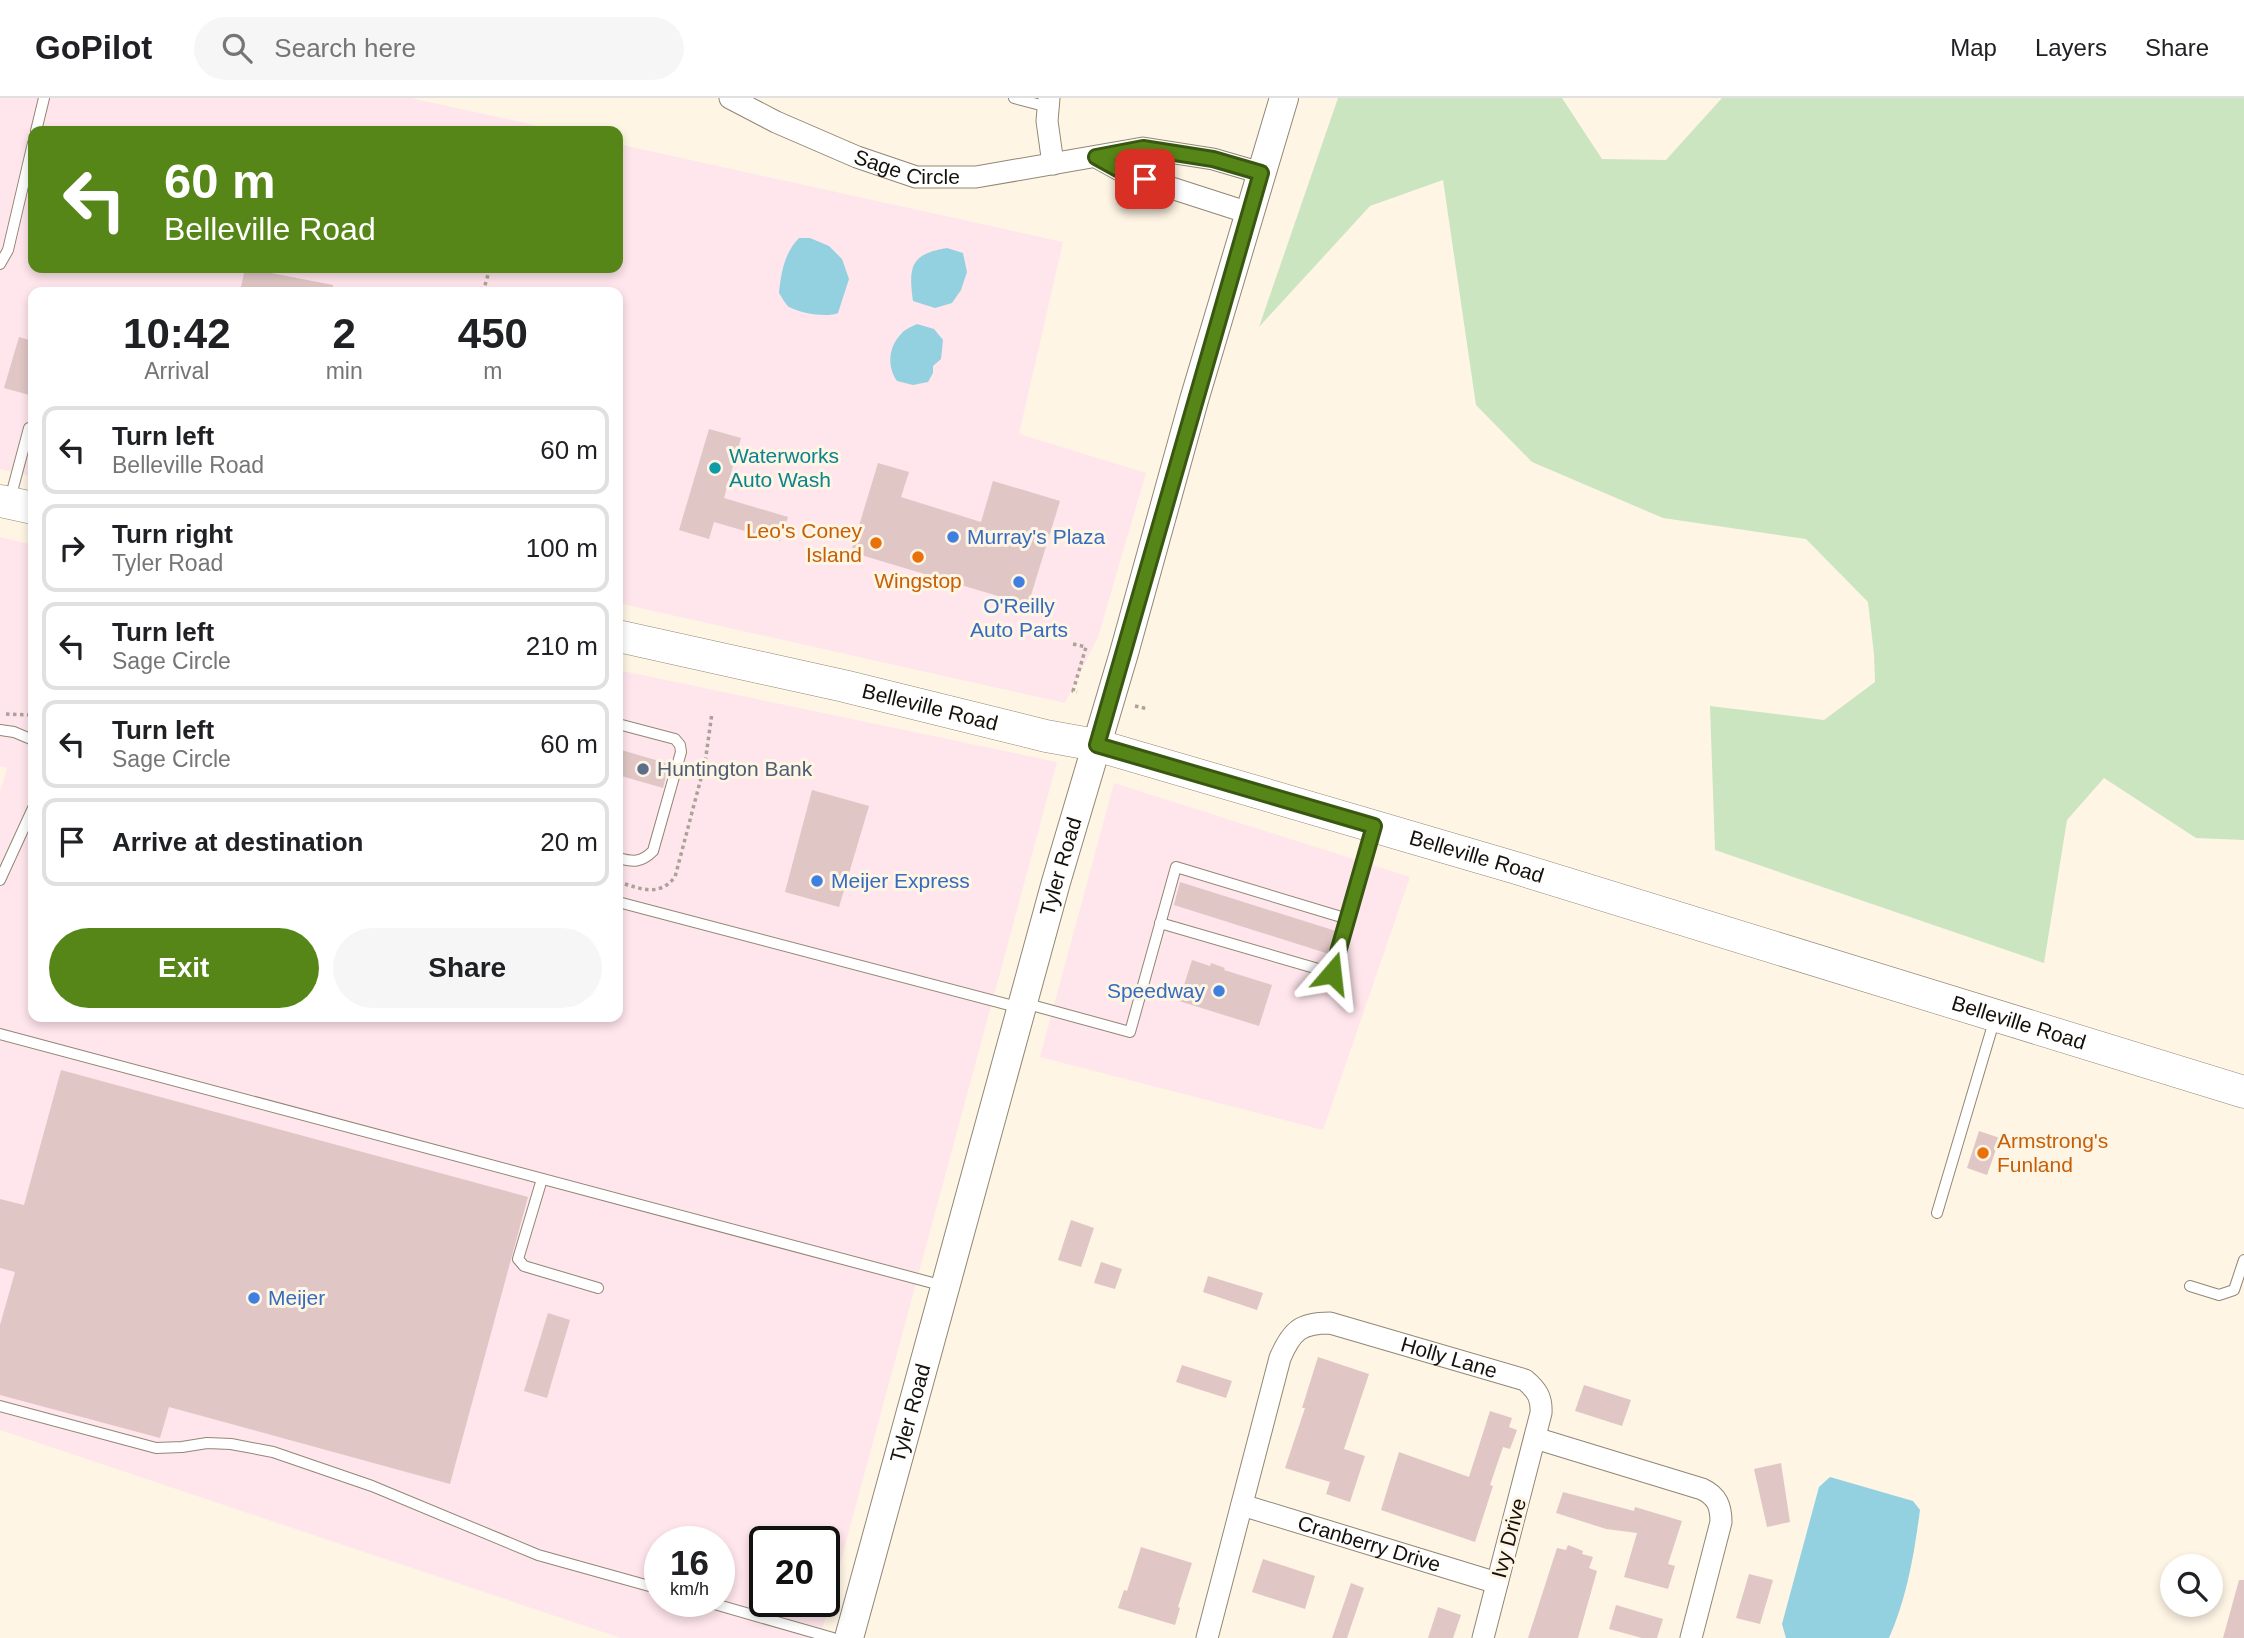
<!DOCTYPE html>
<html lang="en">
<head>
<meta charset="utf-8">
<style>
	:root { --surface:#fff; --page:#f6f6f6; --text:#202124; --muted:#757577; --line:#e0e0e0; --accent:#578618 }
	body { margin:0; font-family:Arial,sans-serif; background:var(--page); color:var(--text); height:100vh; display:flex; flex-direction:column; font-size:26px; white-space:nowrap }
	* { box-sizing:border-box; margin:0 }
	p { font-size:23px; color:var(--muted) }
	.icon { flex:none; width:38px; height:38px; fill:none; stroke:currentColor; stroke-width:2; stroke-linecap:round; stroke-linejoin:round }
	.map { position:relative; flex:1; overflow:hidden }
	.side { position:absolute; left:28px; top:189px; width:595px; height:735px; display:flex; flex-direction:column; background:var(--surface); border-radius:14px; box-shadow:0 4px 10px #0003 }
	.side>* { flex:none }
	.guide { position:absolute; left:28px; top:28px; width:595px; height:147px; border-radius:14px; box-shadow:0 4px 10px #0003; background:#578618; color:#fff; overflow:hidden }
	.controls { position:absolute; left:2160px; top:1456px; display:grid; gap:14px }
	.controls a { display:grid; place-items:center; width:63px; height:63px; border-radius:50%; background:var(--surface); box-shadow:0 4px 10px #0003; font-size:35px }
	.speed { position:absolute; left:644px; top:1428px; display:flex; gap:14px; font-size:35px; font-weight:700; text-align:center }
	.speed>* { display:grid; place-content:center; width:91px; height:91px; border-radius:50%; background:var(--surface); box-shadow:0 4px 10px #0003; line-height:1 }
	.speed small { font-size:18px; font-weight:400 }
	.speed .limit { border:4px solid #111; border-radius:10px; background:#fff; color:#111 }
	.pin { position:absolute; display:grid; place-items:center; width:60px; height:60px; color:#fff; margin:-30px; border-radius:14px; box-shadow:0 4px 10px #0006 }
	.me { position:absolute; width:77px; margin:-38px; rotate:17deg; stroke-linejoin:round; filter:drop-shadow(0 0 5px #0008) }
	.turn { display:flex; align-items:center; gap:24px; height:147px; padding:0 21px; font-size:32px }
	.turn .icon { width:91px; height:91px; stroke-width:2.5 }
	.turn b { display:block; font-size:49px; line-height:60px }
	.eta { display:flex; justify-content:space-evenly; align-items:center; height:119px; text-align:center }
	.eta b { font-size:42px; font-weight:700; line-height:49px }
	.cta { display:flex; gap:14px; margin-top:auto; padding:14px 21px }
	.cta a { flex:1; height:80px; border-radius:42px; background:var(--accent); color:#fff; font-size:28px; font-weight:700; line-height:80px; text-align:center }
	.cta a+a { background:var(--page); color:var(--text) }
	ul { padding:0; list-style:none }
	li { display:flex; align-items:center; gap:21px; height:88px; margin:0 14px 10px; padding:0 7px; border:4px solid var(--line); border-radius:14px }
	li div { flex:1 }
	li b { display:block; font-size:26px }
	li em { font-style:normal }
	header { display:flex; align-items:center; gap:42px; box-sizing:border-box; height:98px; padding:0 35px; background:var(--surface); border-bottom:2px solid var(--line) }
	header strong { font-size:33px }
	nav { display:flex; gap:38px; margin-inline-start:auto; font-size:24px }
	.search { width:490px; height:63px; background:var(--page); display:flex; align-items:center; gap:18px; box-sizing:border-box; padding:0 24px; border-radius:38px; color:var(--muted); font-size:26px }
	.map>svg:first-child { display:block }
	.commercial { fill:#ffe5ec; fill-rule:evenodd }
	.green { fill:#cbe5c0 }
	.water { fill:#93d1e0 }
	.building { fill:#e0c6c5 }
	.lines { fill:none; stroke-linecap:round; stroke-linejoin:round }
	.service-casing { stroke:#918774; stroke-width:12 }
	.minor-casing { stroke:#918774; stroke-width:23 }
	.tertiary-casing { stroke:#918774; stroke-width:30 }
	.secondary-casing { stroke:#918774; stroke-width:33 }
	.path { stroke:#aaa396; stroke-width:3.5; stroke-dasharray:3.5 3.5; stroke-linecap:butt }
	.service { stroke:#fff; stroke-width:10 }
	.minor { stroke:#fff; stroke-width:21 }
	.tertiary { stroke:#fff; stroke-width:28 }
	.secondary { stroke:#fff; stroke-width:32 }
	.route-casing { stroke:#395710; stroke-width:18 }
	.route { stroke:#578618; stroke-width:12 }
	.culture-dot { fill:#0f9aa8; stroke:#fef5e5; stroke-width:2.5 }
	.shop-dot { fill:#3f7fe0; stroke:#fef5e5; stroke-width:2.5 }
	.food-dot { fill:#e8710a; stroke:#fef5e5; stroke-width:2.5 }
	.service-dot { fill:#5c6f8a; stroke:#fef5e5; stroke-width:2.5 }
	.labels { text-anchor:middle; stroke-width:6; stroke-linejoin:round; paint-order:stroke }
	.street-label { font-size:21px; fill:#16120b; stroke:#fef5e5 }
	.culture-label { font-size:21px; fill:#0d838f; stroke:#fef5e5; text-anchor:start }
	.food-label { font-size:21px; fill:#c56008; stroke:#fef5e5; text-anchor:end }
	.shop-label { font-size:21px; fill:#366cbe; stroke:#fef5e5; text-anchor:start }
	.service-label { font-size:21px; fill:#4e5e75; stroke:#fef5e5; text-anchor:start }
</style>
</head>
<body>
<header>
<strong>GoPilot</strong>
<div class="search"><svg class="icon" aria-label="search" viewBox="0 0 24 24"><circle cx="10" cy="10" r="6"/><path d="M15 15l6 6"/></svg>Search here</div>
<nav><a>Map</a><a>Layers</a><a>Share</a></nav>
</header>
<div class="map">
<svg width="2244" height="1540" viewBox="0 0 2244 1540">
	<rect width="100%" height="100%" fill="#fef5e5"/>
	<g class="commercial">
		<path d="M0,0H411L561,33H33V170H618V46L1063,144L1019,336L1146,375L1098,539L1065,605L618,505V194H33V379L0,371Z"/>
		<path d="M0,439L33,447V919H618V572L1057,664L820,1540H621L0,1332V694L7,670L0,668ZM660,1444H719V1503H660ZM765,1444H824V1503H765Z"/>
		<path d="M1114,685L1410,779L1323,1032L1040,959Z"/>
	</g>
	<path class="green" d="M1338,0H1562L1602,61L1666,62L1722,0H2244V742L2196,740L2104,680L2067,722L2044,865L1715,752L1710,608L1824,622L1875,584L1874,556L1868,504L1806,441L1663,420L1532,364L1476,307L1443,82L1370,108L1259,229Z"/>
	<g class="water">
		<path d="M799,140H810L829,148L842,161L849,181L838,215C827,220 800,215 789,209C785,206 782,199 779,195C781,176 784,155 799,140Z"/>
		<path d="M947,150L963,155L967,174L961,192L952,205L935,210L913,203C908,168 911,156 947,150Z"/>
		<path d="M917,226L934,231L943,242L941,261L933,268V275L928,284L913,287L897,283C887,268 888,249 902,235C905,231 913,228 917,226Z"/>
		<path d="M1830,1379L1913,1403L1920,1412C1914,1457 1907,1499 1889,1540H1786L1782,1526L1819,1389Z"/>
	</g>
	<g class="building">
		<path d="M245,170L333,187L332,194H240Z"/>
		<path d="M19,239L33,243V298L4,290Z"/>
		<path d="M709,331L741,340L724,400L788,419L780,443L714,424L709,441L679,432Z"/>
		<path d="M878,365L909,374L901,399L981,424L993,383L1060,403L1028,507L851,454Z"/>
		<path d="M618,651L669,666L663,690L618,677Z"/>
		<path d="M812,692L869,708L839,809L785,794Z"/>
		<path d="M1180,784L1336,833L1329,856L1174,807Z"/>
		<path d="M1192,862L1210,868L1211,865L1225,870L1224,872L1272,887L1259,928L1179,903Z"/>
		<path d="M61,972L528,1099L450,1386L169,1309L160,1340L0,1297V1227L15,1174L0,1170V1101L24,1107Z"/>
		<path d="M1979,1033L2000,1040L1987,1077L1967,1070Z"/>
		<path d="M1071,1122L1094,1130L1081,1169L1058,1162Z"/>
		<path d="M1101,1164L1122,1171L1115,1191L1094,1185Z"/>
		<path d="M1208,1178L1263,1195L1257,1212L1203,1194Z"/>
		<path d="M548,1215L570,1222L547,1300L524,1293Z"/>
		<path d="M1318,1259L1369,1276L1344,1351L1365,1358L1350,1404L1326,1396L1330,1384L1285,1370L1305,1310H1302Z"/>
		<path d="M1182,1267L1232,1283L1226,1300L1176,1284Z"/>
		<path d="M1584,1287L1631,1302L1622,1328L1575,1313Z"/>
		<path d="M1490,1313L1512,1320L1509,1329L1517,1332L1510,1351L1503,1349L1490,1387L1493,1388L1475,1444L1381,1412L1399,1354L1469,1379Z"/>
		<path d="M1781,1365L1790,1424L1767,1429L1754,1371Z"/>
		<path d="M1563,1394L1634,1413L1635,1409L1682,1423L1668,1466L1675,1468L1668,1491L1624,1479L1637,1435L1606,1431L1556,1415Z"/>
		<path d="M1568,1447L1583,1453L1582,1456L1593,1459L1589,1470L1597,1473L1578,1540H1528L1557,1450L1566,1452Z"/>
		<path d="M1141,1449L1192,1465L1178,1509L1180,1510L1175,1527L1118,1510L1124,1492L1127,1493Z"/>
		<path d="M1263,1461L1315,1478L1305,1511L1252,1494Z"/>
		<path d="M1749,1476L1773,1482L1760,1526L1736,1520Z"/>
		<path d="M2239,1482H2244V1540H2223Z"/>
		<path d="M1351,1485L1364,1490L1347,1540H1332Z"/>
		<path d="M1616,1507L1663,1521L1657,1540H1642L1609,1531Z"/>
		<path d="M1438,1509L1461,1517L1453,1540H1428Z"/>
	</g>
	<g class="lines">
		<defs>
			<g id="service">
				<path d="M1014,0L1048,9"/>
				<path d="M36,33L44,0"/>
				<path d="M0,166L8,152L33,45"/>
				<path d="M10,401L29,330"/>
				<path d="M618,626L675,641L680,647L681,654L653,753C641,765 633,764 618,760"/>
				<path d="M0,632L14,634L33,642"/>
				<path d="M0,782L33,710"/>
				<path d="M618,804L1021,910"/>
				<path d="M1160,825L1332,875L1348,821"/>
				<path d="M1024,905L1130,934L1176,769L1348,821L1374,731"/>
				<path d="M0,936L944,1188"/>
				<path d="M542,1081L518,1161L524,1168L598,1190"/>
				<path d="M1937,1115L1995,920"/>
				<path d="M2190,1188L2219,1197L2234,1192L2244,1162"/>
				<path d="M0,1308L156,1350L182,1349L207,1345L231,1346L273,1354L372,1388L538,1457L660,1491"/>
				<path d="M704,1503L833,1540"/>
			</g>
			<g id="minor">
				<path id="s1" d="M730,0L776,24L857,59L916,79H976L1143,50L1213,61L1261,75"/>
				<path d="M1049,0L1047,23L1053,66"/>
				<path d="M1096,59L1125,75L1249,115"/>
				<path d="M1535,1340L1702,1391C1717,1398 1721,1408 1721,1424L1691,1540"/>
				<path id="s2" d="M1242,1407L1497,1485"/>
				<path id="s3" d="M1207,1540L1280,1260C1292,1232 1301,1225 1330,1225L1525,1282C1537,1292 1542,1300 1541,1315L1483,1540"/>
			</g>
			<g id="tertiary">
				<path id="s4" d="M849,1540L1056,784L1124,555L1194,302L1284,0"/>
			</g>
			<g id="secondary">
				<path d="M0,403L33,410"/>
				<path id="s5" d="M618,538L844,588L1046,638L1096,647L1516,770L2244,994"/>
			</g>
		</defs>
		<use href="#service" class="service-casing"/>
		<use href="#minor" class="minor-casing"/>
		<use href="#tertiary" class="tertiary-casing"/>
		<use href="#secondary" class="secondary-casing"/>
		<g class="path">
			<path d="M531,33L532,30"/>
			<path d="M483,194L490,170"/>
			<path d="M1073,546L1086,549L1073,593L1077,594"/>
			<path d="M1135,608L1148,611"/>
			<path d="M6,616L33,617"/>
			<path d="M618,784C640,790 658,800 675,779L705,665L712,615"/>
		</g>
		<use href="#service" class="service"/>
		<use href="#minor" class="minor"/>
		<use href="#tertiary" class="tertiary"/>
		<use href="#secondary" class="secondary"/>
	</g>
	<g class="lines">
		<defs>
			<path id="route" d="M1145,81L1125,75L1096,59L1143,50L1213,61L1261,75L1097,647L1374,728L1332,875"/>
		</defs>
		<use href="#route" class="route-casing"/>
		<use href="#route" class="route"/>
	</g>
	<circle class="culture-dot" cx="715" cy="370" r="7"/>
	<g class="shop-dot">
		<circle cx="953" cy="439" r="7"/>
		<circle cx="1019" cy="484" r="7"/>
		<circle cx="817" cy="783" r="7"/>
		<circle cx="1219" cy="893" r="7"/>
		<circle cx="254" cy="1200" r="7"/>
	</g>
	<g class="food-dot">
		<circle cx="876" cy="445" r="7"/>
		<circle cx="918" cy="459" r="7"/>
		<circle cx="1983" cy="1055" r="7"/>
	</g>
	<circle class="service-dot" cx="643" cy="671" r="7"/>
	<g class="labels">
		<g class="street-label">
			<text dy="7" stroke="none"><textPath href="#s1" startOffset="192">Sage Circle</textPath></text>
			<text dy="7" stroke="none"><textPath href="#s5" startOffset="320">Belleville Road</textPath></text>
			<text dy="7" stroke="none"><textPath href="#s5" startOffset="887">Belleville Road</textPath></text>
			<text dy="7" stroke="none"><textPath href="#s4" startOffset="800">Tyler Road</textPath></text>
			<text dy="7" stroke="none"><textPath href="#s5" startOffset="1454">Belleville Road</textPath></text>
			<text dy="7" stroke="none"><textPath href="#s3" startOffset="480">Holly Lane</textPath></text>
			<text dy="7" stroke="none"><textPath href="#s4" startOffset="233">Tyler Road</textPath></text>
			<text transform="translate(1509 1440) rotate(-75)" y="7">Ivy Drive</text>
			<text dy="7" stroke="none"><textPath href="#s2" startOffset="133">Cranberry Drive</textPath></text>
		</g>
		<g class="culture-label">
			<text x="729" y="365">Waterworks<tspan x="729" dy="24">Auto Wash</tspan></text>
		</g>
		<g class="food-label">
			<text x="862" y="440">Leo's Coney<tspan x="862" dy="24">Island</tspan></text>
			<text x="918" y="490" text-anchor="middle">Wingstop</text>
			<text x="1997" y="1050" text-anchor="start">Armstrong's<tspan x="1997" dy="24">Funland</tspan></text>
		</g>
		<g class="shop-label">
			<text x="967" y="446">Murray's Plaza</text>
			<text x="1019" y="515" text-anchor="middle">O'Reilly<tspan x="1019" dy="24">Auto Parts</tspan></text>
			<text x="831" y="790">Meijer Express</text>
			<text x="1205" y="900" text-anchor="end">Speedway</text>
			<text x="268" y="1207">Meijer</text>
		</g>
		<g class="service-label">
			<text x="657" y="678">Huntington Bank</text>
		</g>
	</g>
</svg>
<div class="controls">
<a><svg class="icon" aria-label="search" viewBox="0 0 24 24"><circle cx="10" cy="10" r="6"/><path d="M15 15l6 6"/></svg></a>
</div>
<div class="speed"><div>16<small>km/h</small></div><div class="limit">20</div></div>
<div class="pin" style="left:1145px;top:81px;background:#d93025"><svg class="icon" aria-label="arrive" viewBox="0 0 24 24"><path d="M6 21V4h12l-3 4 3 4H6"/></svg></div>
<svg class="me" style="left:1332px;top:875px" viewBox="-20 -20 40 40"><path d="M0-17L14 15 0 8-14 15z" fill="#578618" stroke="#fff" stroke-width="4"/></svg>
<div class="guide">
<div class="turn"><svg class="icon" aria-label="left" viewBox="0 0 24 24"><path d="M17 20v-9H6M10 6l-5 5 5 5"/></svg><div><b>60 m</b>Belleville Road</div></div>
</div>
<section class="side">
<div class="eta">
<div><b>10:42</b><p>Arrival</p></div>
<div><b>2</b><p>min</p></div>
<div><b>450</b><p>m</p></div>
</div>
<ul>
<li><svg class="icon" aria-label="left" viewBox="0 0 24 24"><path d="M17 20v-9H6M10 6l-5 5 5 5"/></svg><div><b>Turn left</b><p>Belleville Road</p></div><em>60 m</em></li>
<li><svg class="icon" aria-label="right" viewBox="0 0 24 24"><path d="M7 20v-9h11M14 6l5 5-5 5"/></svg><div><b>Turn right</b><p>Tyler Road</p></div><em>100 m</em></li>
<li><svg class="icon" aria-label="left" viewBox="0 0 24 24"><path d="M17 20v-9H6M10 6l-5 5 5 5"/></svg><div><b>Turn left</b><p>Sage Circle</p></div><em>210 m</em></li>
<li><svg class="icon" aria-label="left" viewBox="0 0 24 24"><path d="M17 20v-9H6M10 6l-5 5 5 5"/></svg><div><b>Turn left</b><p>Sage Circle</p></div><em>60 m</em></li>
<li><svg class="icon" aria-label="arrive" viewBox="0 0 24 24"><path d="M6 21V4h12l-3 4 3 4H6"/></svg><div><b>Arrive at destination</b></div><em>20 m</em></li>
</ul>
<div class="cta"><a>Exit</a><a>Share</a></div>
</section>
</div>
</body>
</html>
